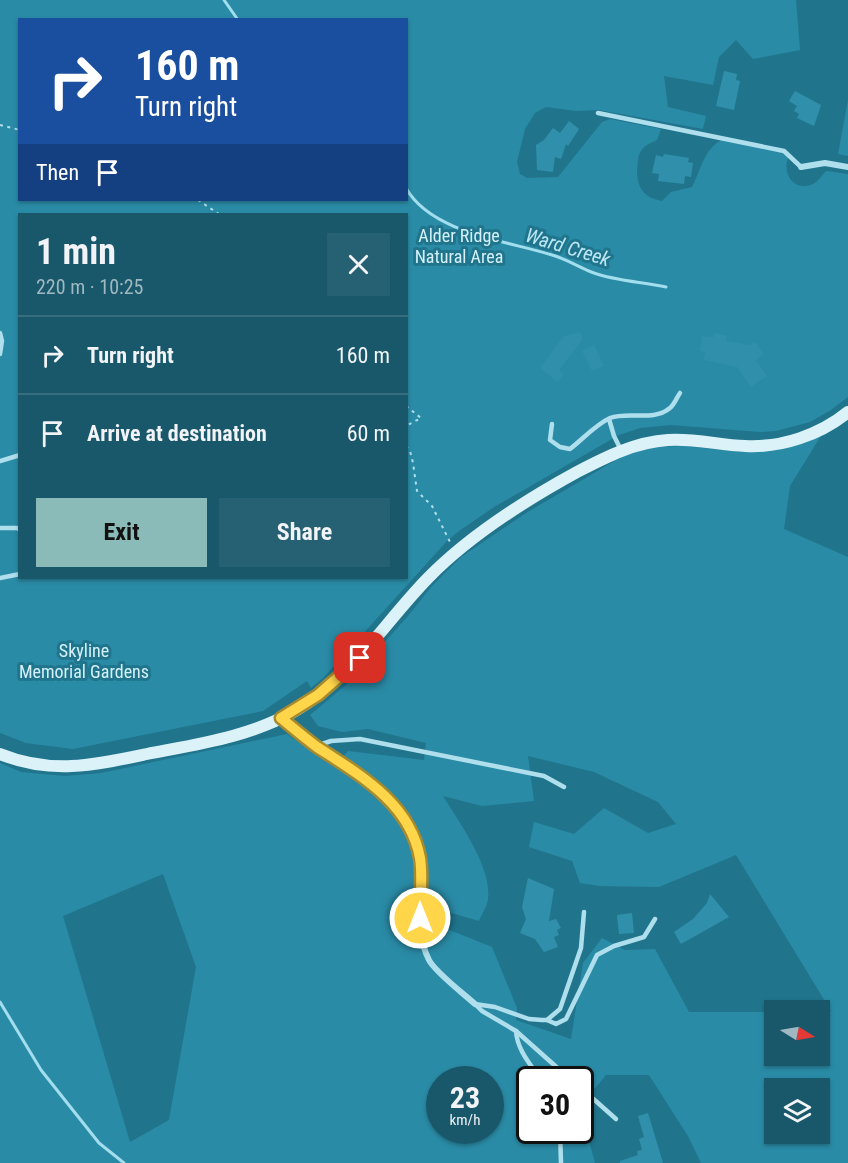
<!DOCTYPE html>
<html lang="en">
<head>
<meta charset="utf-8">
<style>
	:root { --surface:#18586a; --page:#256172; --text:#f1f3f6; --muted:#9fb8c1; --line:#366e7e; --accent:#8bbbb9 }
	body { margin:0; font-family:"Roboto Condensed",sans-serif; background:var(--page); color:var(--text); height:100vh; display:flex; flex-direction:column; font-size:22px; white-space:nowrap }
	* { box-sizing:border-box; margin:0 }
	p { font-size:20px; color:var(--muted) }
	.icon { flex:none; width:33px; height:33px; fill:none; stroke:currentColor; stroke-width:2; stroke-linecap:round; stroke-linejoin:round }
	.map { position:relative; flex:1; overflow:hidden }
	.sheet { position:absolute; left:18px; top:213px; width:390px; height:366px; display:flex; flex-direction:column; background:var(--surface); border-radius:0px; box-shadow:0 2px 4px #0004 }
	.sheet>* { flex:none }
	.top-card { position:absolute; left:18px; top:18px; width:390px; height:183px; border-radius:0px; box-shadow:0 2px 4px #0004; background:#1a4fa0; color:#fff; overflow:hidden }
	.needle { width:39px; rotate:101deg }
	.tools { position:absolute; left:764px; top:1000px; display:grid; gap:12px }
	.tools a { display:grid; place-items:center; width:66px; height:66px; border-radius:0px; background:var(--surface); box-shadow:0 2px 4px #0004; font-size:30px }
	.speed { position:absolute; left:426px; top:1066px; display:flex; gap:12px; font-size:30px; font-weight:700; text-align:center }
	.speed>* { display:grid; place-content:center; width:78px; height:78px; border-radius:50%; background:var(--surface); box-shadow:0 2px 4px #0004; line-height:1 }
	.speed small { font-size:15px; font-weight:400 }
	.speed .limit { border:3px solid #111; border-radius:9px; background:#fff; color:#111 }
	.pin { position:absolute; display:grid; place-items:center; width:51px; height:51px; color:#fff; margin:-26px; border-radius:12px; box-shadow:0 3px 9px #0006 }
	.me { position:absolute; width:66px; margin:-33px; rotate:0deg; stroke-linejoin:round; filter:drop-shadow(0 0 4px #0008) }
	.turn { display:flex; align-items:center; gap:21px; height:126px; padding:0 18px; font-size:27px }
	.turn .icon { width:78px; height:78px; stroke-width:2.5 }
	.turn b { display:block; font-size:42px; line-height:51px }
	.then { display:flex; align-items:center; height:57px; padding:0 18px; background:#0003; gap:12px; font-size:22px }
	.round { display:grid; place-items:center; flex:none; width:63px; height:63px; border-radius:0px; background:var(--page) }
	.summary { display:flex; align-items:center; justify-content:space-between; height:102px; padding:0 18px }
	h1 { font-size:36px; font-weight:700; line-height:45px }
	.primary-button { display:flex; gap:12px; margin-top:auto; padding:12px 18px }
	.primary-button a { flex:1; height:69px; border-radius:0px; background:var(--accent); color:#111; font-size:24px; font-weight:700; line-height:69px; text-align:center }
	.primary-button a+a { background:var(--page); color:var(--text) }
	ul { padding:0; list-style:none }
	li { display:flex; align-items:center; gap:18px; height:78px; padding:0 18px; border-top:2px solid var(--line) }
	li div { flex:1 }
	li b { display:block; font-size:22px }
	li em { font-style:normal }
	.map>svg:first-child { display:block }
	.green { fill:#2a8ba6; fill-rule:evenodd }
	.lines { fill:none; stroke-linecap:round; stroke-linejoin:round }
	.stream { stroke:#a2deed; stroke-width:3 }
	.building { fill:#3090ab }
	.path { stroke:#afdfec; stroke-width:2; stroke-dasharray:3 4.5; stroke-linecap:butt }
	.service { stroke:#afdfec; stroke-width:4.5 }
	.minor { stroke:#afdfec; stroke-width:6 }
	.secondary { stroke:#dbf2f9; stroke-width:12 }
	.route-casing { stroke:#a68a30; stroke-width:15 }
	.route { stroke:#ffd54a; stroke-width:10 }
	.labels { text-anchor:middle; stroke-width:6; stroke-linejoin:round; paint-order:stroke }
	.park-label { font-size:18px; fill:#d4f1f9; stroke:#20758d }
	.water-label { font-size:20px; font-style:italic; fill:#bbe7f3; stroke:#20758d }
</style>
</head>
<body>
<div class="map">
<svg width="848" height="1163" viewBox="0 0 848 1163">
	<rect width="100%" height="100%" fill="#20758d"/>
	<g class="green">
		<path d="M0,0H796L800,50L753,59L736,40L719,57L713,85L664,76L668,107L706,116L703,129L599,110L577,111L546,107L535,113L525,129L517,162L520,174L527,178L558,177L602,122L610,119L661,129L657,140C651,143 644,145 641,151C637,156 638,164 637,170C637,188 644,198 662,201L671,192L692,187C701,170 703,151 721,140L790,154C780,170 792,193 813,184C819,181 822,175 826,171L848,174V397L831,410L810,422L776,431L760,432L671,425L640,428L619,435L494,507L459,531L447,541L323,678L311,688L307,681L263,711L73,749L26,743L0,733ZM20,20H406V200H20ZM20,214H406V578H20Z"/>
		<path d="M848,100V156L838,154Z"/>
		<path d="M822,434L790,486L784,529L848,557V1163H701L688,1136L649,1075H606L581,1105L580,1080H530V1131H580L581,1112L595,1163H0V763L21,772L65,776L101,773L287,734L334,767L348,751L424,760L426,743L368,729L342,732L318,726L310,715L346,685L408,616L432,586L461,557L526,513L623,456L655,447L683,446L745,452L777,449ZM528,756L594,772L658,802L676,824L648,833L604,808L574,834L534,822L529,847L572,861L580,883L600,886L659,887L736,855L831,1011L819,1012V1056H774V1012H689L655,949L625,950L602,938L583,963L571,1039L516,1020L517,1008L492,947L447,929L448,912L479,921C482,914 487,906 488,899C492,867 459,822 443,796L482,806L534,801ZM163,874L196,967L169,1120L130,1142L63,916ZM440,1080H490V1131H440ZM774,1089H819V1134H774Z"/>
	</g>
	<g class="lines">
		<g class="stream">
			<path d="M224,0L238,20"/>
			<path d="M406,188C431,233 508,241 552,255C567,259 580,268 594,273C616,281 643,282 666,287"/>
			<path d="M0,1002L41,1070L99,1143L124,1163"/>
		</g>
	</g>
	<g class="building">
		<path d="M724,71L737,74L736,80L740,81L734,110L716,106Z"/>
		<path d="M795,91L821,105L814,126L797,118L799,114L794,111L797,106L789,101Z"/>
		<path d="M569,121L579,129L568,146L566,144L561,159L555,157L553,172L537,170L536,145L544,140L553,128L560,133Z"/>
		<path d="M664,154L689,158L688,162L693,163L691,177L685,176L684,184L658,181L659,174L652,173L656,155L663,157Z"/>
		<path d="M580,332L583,339L559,370L564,374L558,382L540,368L564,336Z"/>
		<path d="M714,333L727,336L726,341L750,345L755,342L764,354L756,360L767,376L751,387L737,367L704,360L705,352L700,351L702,336L714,337Z"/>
		<path d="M594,345L604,366L592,371L582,351Z"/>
		<path d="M528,878L554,889L549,921L556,919L561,928L557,930L559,935L554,937L558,947L544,952L535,939L520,933L526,919L522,907Z"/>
		<path d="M710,894L729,917L681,944L674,932L693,919L707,903Z"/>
		<path d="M632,913L634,933L619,934L617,915Z"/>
		<path d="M648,1113L663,1163H620V1161L638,1155L637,1151L642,1150L639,1139L644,1137L638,1116Z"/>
	</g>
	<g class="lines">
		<g class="path">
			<path d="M0,125L20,130"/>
			<path d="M198,200L219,214"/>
			<path d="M406,406L421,418L406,426"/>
			<path d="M406,446L410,451L413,463L417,491L432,506L451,544"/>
		</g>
		<g class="service">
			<path d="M598,113L784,151L801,167"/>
			<path d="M0,333L2,341L0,354"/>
			<path d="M609,419L614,436L621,450"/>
			<path d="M552,424L550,440L560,447L570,449C583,439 595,425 610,418C629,411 653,422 670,408C674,405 677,397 680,393"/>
			<path d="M0,461L20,455"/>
			<path d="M0,528H17L20,530"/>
			<path d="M0,578L20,574"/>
			<path d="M316,746L331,741L360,739L544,776L564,787"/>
			<path d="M475,1004L495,1007L529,1019L542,1020H547L560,1009L581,948L584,912"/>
			<path d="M475,1004L482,1011L516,1031L571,1080"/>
			<path d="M547,1020L556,1024L566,1019L597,955L614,946L644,937L655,919"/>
			<path d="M516,1031C517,1050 531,1065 541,1080"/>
			<path d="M580,1087L616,1119"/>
			<path d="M560,1131L561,1163"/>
		</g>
		<g class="minor">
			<path d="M801,167L825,163L848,167"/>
			<path d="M281,718C293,728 305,738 317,746C351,770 389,789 409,827C432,871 408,919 429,960C435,972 464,994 475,1004"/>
		</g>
		<path class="secondary" d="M0,754C52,775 95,765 147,754C198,744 249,737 295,711C351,679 384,623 428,578C470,535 524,501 577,472C606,457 635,442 668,440C693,438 719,445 745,446C781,448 820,435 848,412"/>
	</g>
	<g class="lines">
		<defs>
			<path id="route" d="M360,658L318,695L281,718C293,728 305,738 317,747C360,775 410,803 420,858C423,876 420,900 420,918"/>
		</defs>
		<use href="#route" class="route-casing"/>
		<use href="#route" class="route"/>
	</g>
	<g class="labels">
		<g class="park-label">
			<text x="459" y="242">Alder Ridge<tspan x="459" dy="21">Natural Area</tspan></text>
			<text x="84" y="657">Skyline<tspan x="84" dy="21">Memorial Gardens</tspan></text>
		</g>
		<g class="water-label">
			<text transform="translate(568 247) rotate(17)" y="7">Ward Creek</text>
		</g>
	</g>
</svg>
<div class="tools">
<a><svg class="needle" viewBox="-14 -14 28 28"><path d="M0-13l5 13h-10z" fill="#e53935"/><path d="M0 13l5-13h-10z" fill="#9fb8c1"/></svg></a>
<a><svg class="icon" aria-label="layers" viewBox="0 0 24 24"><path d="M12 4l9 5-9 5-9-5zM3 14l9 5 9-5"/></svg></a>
</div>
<div class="speed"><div>23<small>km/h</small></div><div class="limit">30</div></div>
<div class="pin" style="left:360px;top:658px;background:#d93025"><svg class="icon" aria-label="arrive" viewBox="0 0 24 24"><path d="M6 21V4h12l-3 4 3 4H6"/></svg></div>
<svg class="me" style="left:420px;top:918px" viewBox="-20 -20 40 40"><circle r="17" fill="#ffd54a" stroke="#fff" stroke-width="3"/><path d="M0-11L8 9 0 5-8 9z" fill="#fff"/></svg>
<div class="top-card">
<div class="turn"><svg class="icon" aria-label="right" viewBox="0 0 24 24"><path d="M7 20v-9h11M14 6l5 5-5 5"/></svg><div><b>160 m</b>Turn right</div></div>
<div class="then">Then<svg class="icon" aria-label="arrive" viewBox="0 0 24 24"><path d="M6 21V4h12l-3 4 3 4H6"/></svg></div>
</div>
<section class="sheet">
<div class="summary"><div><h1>1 min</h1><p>220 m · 10:25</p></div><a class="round"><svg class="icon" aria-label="close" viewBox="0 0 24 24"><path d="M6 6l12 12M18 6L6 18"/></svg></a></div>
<ul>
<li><svg class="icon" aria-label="right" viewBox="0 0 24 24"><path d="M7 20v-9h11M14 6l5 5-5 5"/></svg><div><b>Turn right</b></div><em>160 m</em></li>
<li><svg class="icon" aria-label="arrive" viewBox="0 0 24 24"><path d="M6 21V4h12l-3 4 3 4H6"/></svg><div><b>Arrive at destination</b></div><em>60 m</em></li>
</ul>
<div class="primary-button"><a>Exit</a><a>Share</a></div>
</section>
</div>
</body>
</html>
